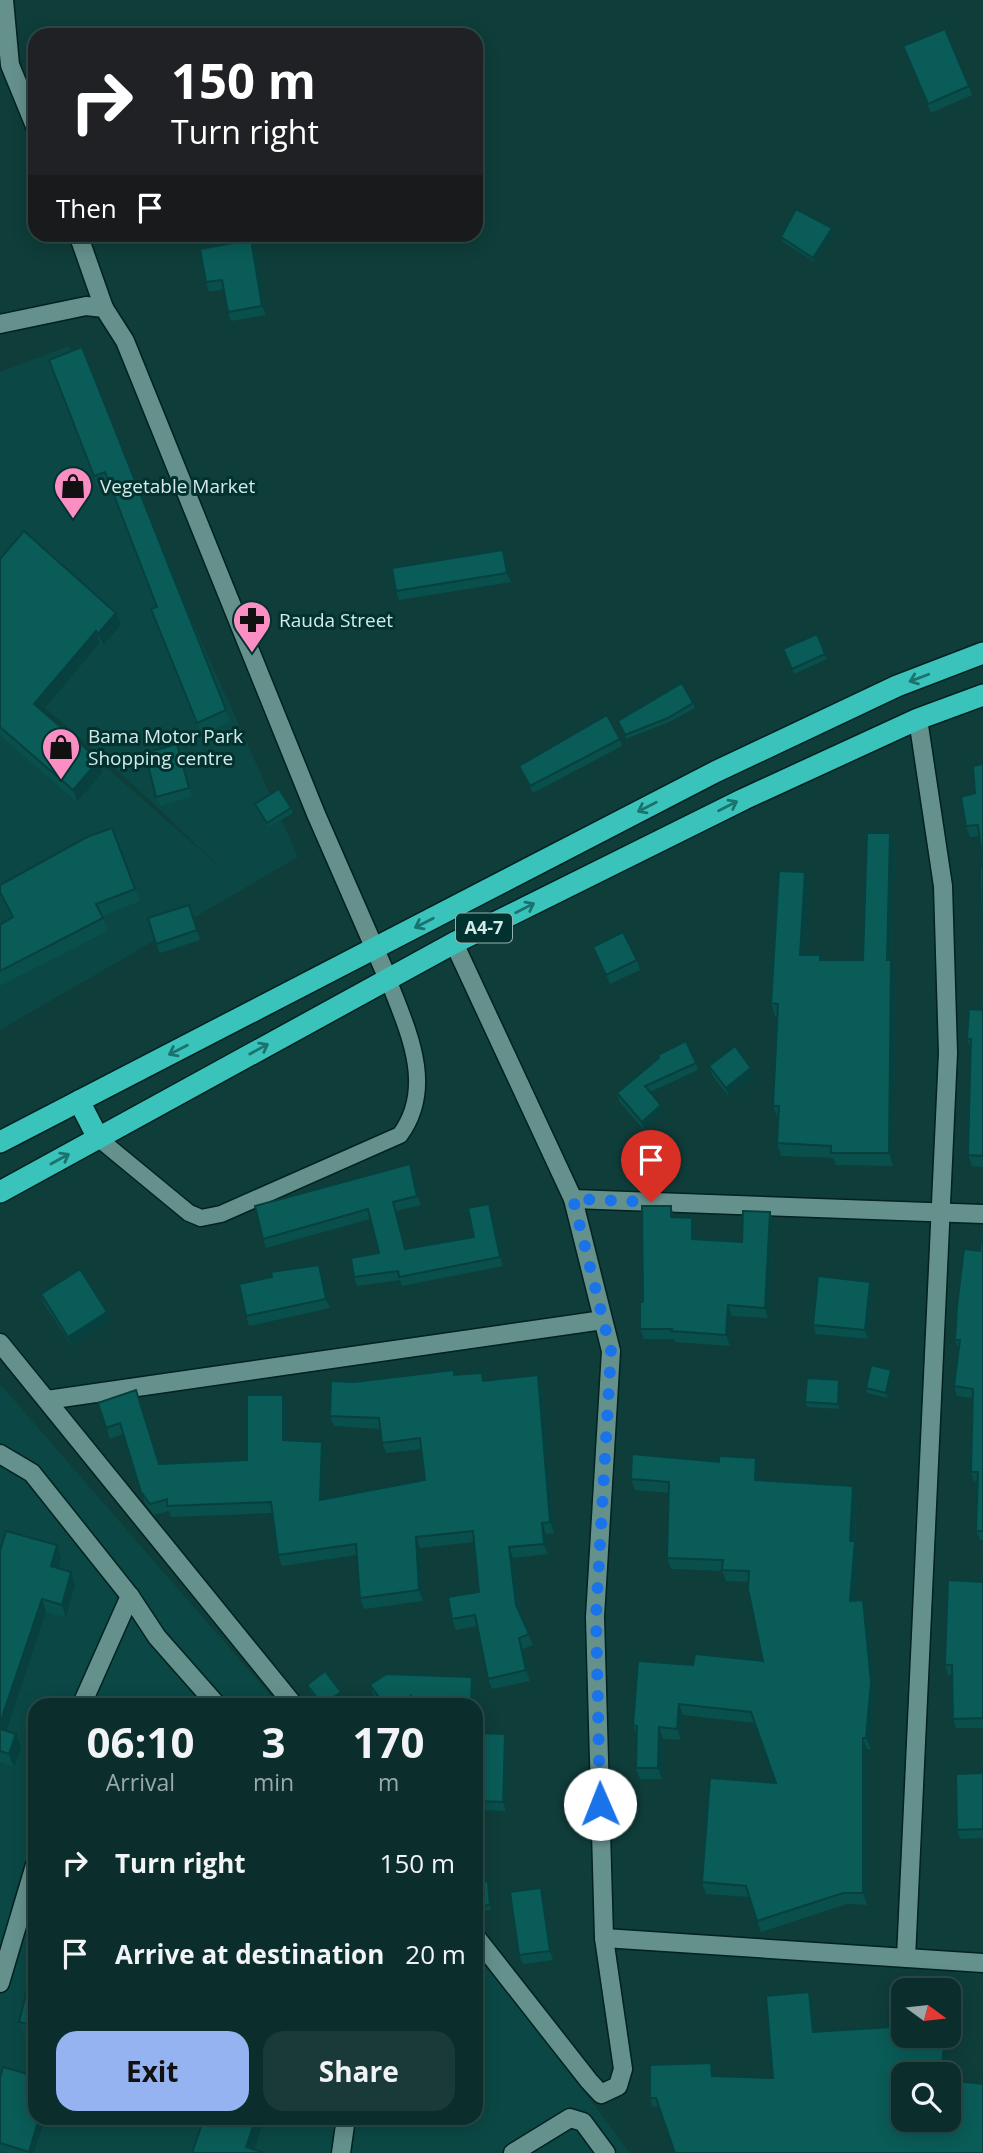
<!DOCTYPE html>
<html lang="en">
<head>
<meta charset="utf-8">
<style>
	:root { --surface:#0b2e2c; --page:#193a38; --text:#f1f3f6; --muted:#9aa8a9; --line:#2b4a48; --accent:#95b2f1 }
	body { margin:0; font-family:"Open Sans",sans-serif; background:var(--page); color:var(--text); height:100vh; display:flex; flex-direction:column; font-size:26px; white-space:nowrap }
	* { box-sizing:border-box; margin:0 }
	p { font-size:23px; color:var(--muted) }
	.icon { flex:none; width:38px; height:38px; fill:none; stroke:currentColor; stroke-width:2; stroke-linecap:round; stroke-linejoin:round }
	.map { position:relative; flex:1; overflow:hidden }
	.panel { position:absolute; left:28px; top:1698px; width:455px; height:427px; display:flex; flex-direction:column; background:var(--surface); border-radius:21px; box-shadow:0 4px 18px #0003,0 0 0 2px var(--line) }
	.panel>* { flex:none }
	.hud { position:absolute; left:28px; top:28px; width:455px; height:214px; border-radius:21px; box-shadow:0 4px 18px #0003,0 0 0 2px var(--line); background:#202124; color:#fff; overflow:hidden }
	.needle { width:46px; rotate:105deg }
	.fabs { position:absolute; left:891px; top:1978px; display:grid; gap:14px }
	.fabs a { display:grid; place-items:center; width:70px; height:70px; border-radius:14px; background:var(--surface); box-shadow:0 4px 18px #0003,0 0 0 2px var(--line); font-size:35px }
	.pin { position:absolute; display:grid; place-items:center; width:60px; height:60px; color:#fff; margin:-72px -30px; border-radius:50% 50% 50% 0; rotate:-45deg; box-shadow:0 0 7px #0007 }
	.pin .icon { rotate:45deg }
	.me { position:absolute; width:77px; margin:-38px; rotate:359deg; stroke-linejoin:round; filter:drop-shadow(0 0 5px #0008) }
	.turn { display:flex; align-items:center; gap:24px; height:147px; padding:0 28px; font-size:32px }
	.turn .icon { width:91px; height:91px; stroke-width:2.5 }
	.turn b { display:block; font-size:49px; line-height:60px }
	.then { display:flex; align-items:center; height:66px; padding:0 28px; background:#0003; gap:14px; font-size:26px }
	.eta { display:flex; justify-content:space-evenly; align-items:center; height:119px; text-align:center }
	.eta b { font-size:42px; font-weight:700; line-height:49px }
	.action { display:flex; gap:14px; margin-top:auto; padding:14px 28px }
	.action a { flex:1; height:80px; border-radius:21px; background:var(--accent); color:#111; font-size:28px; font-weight:700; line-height:80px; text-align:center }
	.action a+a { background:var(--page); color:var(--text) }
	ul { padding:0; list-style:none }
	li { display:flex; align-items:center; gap:21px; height:91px; padding:0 28px }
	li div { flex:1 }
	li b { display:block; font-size:26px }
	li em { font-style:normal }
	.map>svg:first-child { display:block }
	.built { fill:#0b4845 }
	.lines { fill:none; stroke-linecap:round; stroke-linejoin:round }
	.lane-casing { stroke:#012220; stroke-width:19 }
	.street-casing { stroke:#012220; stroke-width:21 }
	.highway-casing { stroke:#012220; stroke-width:24 }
	.lane { stroke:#65918d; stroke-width:16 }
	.street { stroke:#65918d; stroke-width:18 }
	.highway { stroke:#39c3bb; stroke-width:21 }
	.wall { fill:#094f4c }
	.shaded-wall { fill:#07403e }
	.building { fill:#0a5c58; stroke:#07403e; stroke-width:2 }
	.oneway { stroke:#1b736e }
	.route { stroke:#1a73e8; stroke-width:12; stroke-dasharray:0 21.6 }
	.labels { text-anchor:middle; stroke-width:6; stroke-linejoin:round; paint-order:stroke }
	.shield { fill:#02322f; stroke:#94b3b0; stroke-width:2 }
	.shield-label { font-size:18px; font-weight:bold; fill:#d3eae8 }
	.poi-label { font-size:19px; fill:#d3eae8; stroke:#02322f; text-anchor:start }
</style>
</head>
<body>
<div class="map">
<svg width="983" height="2153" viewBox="0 0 983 2153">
	<rect width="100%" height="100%" fill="#0f3d3a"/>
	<g class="built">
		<path d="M69,346L298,857L0,1030V674L221,868L127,779L0,668V372Z"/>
		<path d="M0,1384L278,1704H35V2118H476V1946L630,2153H0Z"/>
	</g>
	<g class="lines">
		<defs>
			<path id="lane" d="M98,1138L189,1213L201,1218L221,1214L400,1135C436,1086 407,1029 388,979"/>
			<g id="street">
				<path d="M4,0L10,65L35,126"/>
				<path d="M78,234L104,308"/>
				<path d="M0,324L86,306L104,308L125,341L316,814L388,979"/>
				<path d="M454,943L573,1199L611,1351L595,1617L604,1938L623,2069L618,2086L601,2094L589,2081L476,1937"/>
				<path d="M573,1199L983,1214"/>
				<path d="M0,1343L293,1704"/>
				<path d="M47,1400L603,1320"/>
				<path d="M0,1454L32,1473L130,1596L157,1637L216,1704"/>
				<path d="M82,1704L130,1596"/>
				<path d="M604,1938L983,1963"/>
				<path d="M906,1958L948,1053L943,886L918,719"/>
				<path d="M0,1983L35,1865"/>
				<path d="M341,2153L346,2118"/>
				<path d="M513,2153L570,2118L583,2122L606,2153"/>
			</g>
			<g id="highway">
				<path d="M79,1101L98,1138"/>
				<path d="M0,1142L715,772L897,686L983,653"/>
				<path d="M0,1192L454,943L744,799L918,719L983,695"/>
			</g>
		</defs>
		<use href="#lane" class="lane-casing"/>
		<use href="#street" class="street-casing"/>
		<use href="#highway" class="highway-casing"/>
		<use href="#lane" class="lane"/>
		<use href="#street" class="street"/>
		<use href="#highway" class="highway"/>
	</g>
	<g class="wall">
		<path d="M907,55L969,86L972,95L931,113Z"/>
		<path d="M832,228L833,233L815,262L783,242L781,237Z"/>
		<path d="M255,249L266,315L231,321L228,312L224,289L209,292L206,282Z"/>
		<path d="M49,360L226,710L230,722L202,735L156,622L157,607L110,484L98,488Z"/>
		<path d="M0,559L116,613L121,625L103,645L100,643L42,711L99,760L103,772L77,802L0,735Z"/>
		<path d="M507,559L511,582L399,600L396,591Z"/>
		<path d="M817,634L827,659L794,674L783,649Z"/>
		<path d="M693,703L695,708L669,722L626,739L618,721Z"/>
		<path d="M620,739L622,746L533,793L519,766Z"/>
		<path d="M177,744L192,797L160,806L156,797Z"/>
		<path d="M983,764V948L982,945L983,868L979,836L970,837L966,826Z"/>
		<path d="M255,804L291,808L293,813L268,827Z"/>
		<path d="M112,828L140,901L102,916L108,931L0,986V925L11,918L0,895V885Z"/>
		<path d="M890,833L895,845L892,961L896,972L893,1166L836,1165L833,1158L781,1156L777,1143L778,1118L773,1106L778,1016H775L771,1003L805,872L809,885L805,955L822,960H863Z"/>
		<path d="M189,905L200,940L160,953L156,944Z"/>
		<path d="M593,947L637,960L640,970L610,984Z"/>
		<path d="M983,1004V1167L972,1166L968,1155L971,1050L967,1039L982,1010Z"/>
		<path d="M696,1063L698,1070L650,1092L664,1113L644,1130L619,1101L617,1093Z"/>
		<path d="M709,1066L751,1068L755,1077L729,1097L712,1075Z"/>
		<path d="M410,1164L414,1173L421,1205L396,1211L406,1248L474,1237L493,1213L503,1266L402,1286L400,1280L357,1286L354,1277L379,1253L370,1219L266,1248L263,1239Z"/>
		<path d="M770,1212L774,1223L768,1318L732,1316L730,1346L675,1342L674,1339H644L640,1329L643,1302L674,1217L696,1228V1239L742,1242Z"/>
		<path d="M983,1235V1540H980L976,1531L978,1481H974L971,1472L973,1398L957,1396L954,1386L959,1349L955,1340L980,1251Z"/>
		<path d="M319,1265L323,1274L330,1308L249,1326L246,1316L272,1277Z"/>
		<path d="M870,1282L873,1291L868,1339L816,1334L813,1325Z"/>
		<path d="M41,1294L107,1312L111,1321L72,1346L44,1304Z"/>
		<path d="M454,1370L456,1375L485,1380L538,1375L542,1386L554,1533L546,1534L548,1554L513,1558L520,1613L533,1645L523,1649L530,1681L492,1689L488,1679L477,1626L456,1630L452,1619L479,1592L474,1542L420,1548L423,1601L364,1609L360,1598L357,1555L282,1566L278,1555L273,1513L171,1517L169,1511L154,1515L145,1503L123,1434L110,1439L98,1403L160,1463L247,1460L287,1406V1441L322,1442L326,1453L324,1499L425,1480L422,1449L386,1453L382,1443L381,1429L334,1426L330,1416L354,1382Z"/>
		<path d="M891,1370L893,1375L888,1398L867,1393L866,1388Z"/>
		<path d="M839,1380L841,1385L839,1409L807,1407L805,1402Z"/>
		<path d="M760,1469L759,1480L857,1497L855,1541L859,1552L855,1601L867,1611L875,1693L871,1749H867V1905L847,1904L761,1932L749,1897L706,1894L702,1882L776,1783L755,1723L683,1715L681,1740L663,1739L662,1779H640L636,1768L637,1736L633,1725L693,1665L763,1661L749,1582L726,1581L722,1571L671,1569L667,1558L669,1493L635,1490L631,1479Z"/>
		<path d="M0,1551L61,1558L58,1568L75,1585L66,1618L46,1612L6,1731L21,1747L14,1767L0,1762Z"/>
		<path d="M983,1582V1728H956L953,1719L952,1675H948L945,1665Z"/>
		<path d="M472,1677L476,1685L475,1704H381L373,1694L370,1685Z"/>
		<path d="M307,1685L341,1692L342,1697L332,1704H320L309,1690Z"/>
		<path d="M478,1733L505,1734L508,1743L506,1811L479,1810L476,1802Z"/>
		<path d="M983,1773V1838L960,1839L957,1830Z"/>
		<path d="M488,1881L490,1886L491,1910L476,1911V1882Z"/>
		<path d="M544,1897L553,1960L523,1964L519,1955Z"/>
		<path d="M35,1957V2037L24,2034L19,2022Z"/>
		<path d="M809,1992L813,2001L815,2031L892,2027L896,2036L944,2045L947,2054L945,2074H903L653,2107L650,2098L711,2063L715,2076L773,2078Z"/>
		<path d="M0,2078L35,2118H45L34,2153H8L0,2151Z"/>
	</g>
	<g class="shaded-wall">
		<path d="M832,228L833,233L815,262L813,258Z"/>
		<path d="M251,240L255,249L266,315L262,306Z"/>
		<path d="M503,550L507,559L511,582L507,573Z"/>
		<path d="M116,613L121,625L103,645L98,634Z"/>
		<path d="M96,631L100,643L38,716L34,704Z"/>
		<path d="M99,760L103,772L77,802L73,790Z"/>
		<path d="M890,833L895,845L892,961L896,972L893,1166L889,1153L887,960Z"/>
		<path d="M805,872L809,885L805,967L800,955Z"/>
		<path d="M751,1068L755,1077L729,1097L726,1088Z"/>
		<path d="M661,1105L664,1113L644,1130L642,1122Z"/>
		<path d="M410,1164L414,1173L421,1205L417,1196Z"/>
		<path d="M393,1202L396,1211L408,1258L405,1249Z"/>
		<path d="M489,1204L493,1213L503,1266L500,1257Z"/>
		<path d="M671,1206L674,1216L675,1228L671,1217Z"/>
		<path d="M770,1212L774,1223L768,1318L765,1308Z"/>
		<path d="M692,1218L696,1228V1250L692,1239Z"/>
		<path d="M319,1265L323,1274L330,1308L326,1299Z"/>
		<path d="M870,1282L873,1291L868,1339L865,1330Z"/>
		<path d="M728,1305L732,1316L730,1346L726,1335Z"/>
		<path d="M107,1312L111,1321L72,1346L68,1337Z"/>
		<path d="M891,1370L893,1375L888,1398L886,1393Z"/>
		<path d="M538,1375L542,1386L554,1533L550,1522Z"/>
		<path d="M839,1380L841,1385L839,1409L838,1404Z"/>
		<path d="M283,1395L287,1406V1451L283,1440Z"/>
		<path d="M322,1442L326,1453L324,1510L320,1500Z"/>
		<path d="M756,1458L760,1469L759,1491L755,1480Z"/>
		<path d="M853,1486L857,1497L854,1548L855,1541L859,1552L855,1612L850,1601V1541Z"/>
		<path d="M542,1523L546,1534L548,1554L544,1544Z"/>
		<path d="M416,1537L420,1548L423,1601L419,1590Z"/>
		<path d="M57,1545L61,1558L55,1579L51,1566Z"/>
		<path d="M509,1547L513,1558L520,1616L516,1605Z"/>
		<path d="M71,1572L75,1585L66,1618L62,1605Z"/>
		<path d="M42,1599L46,1612L3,1741L0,1733V1723Z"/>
		<path d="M863,1600L867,1611L875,1693L871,1749L866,1738Z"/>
		<path d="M519,1638L523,1649L530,1681L526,1670Z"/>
		<path d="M472,1677L476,1685L475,1704H471Z"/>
		<path d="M341,1692L342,1697L332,1704H324Z"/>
		<path d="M411,1696L414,1704H399Z"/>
		<path d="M679,1704L683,1715L681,1740L677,1729Z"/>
		<path d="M659,1727L663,1739L662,1779L658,1768Z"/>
		<path d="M16,1734L21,1747L14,1767L9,1754Z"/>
		<path d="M505,1734L508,1743L506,1811L503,1802Z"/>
		<path d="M863,1738L867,1749V1905L863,1893Z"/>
		<path d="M488,1881L490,1886L491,1910L490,1905Z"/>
		<path d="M541,1888L544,1897L553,1960L550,1951Z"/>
		<path d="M809,1992L813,2001L816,2040L813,2032Z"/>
		<path d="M944,2045L947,2054L945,2074H941Z"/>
		<path d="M711,2063L715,2072V2084L712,2076Z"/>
		<path d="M39,2118H45L34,2153H29Z"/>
		<path d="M256,2118H265L253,2153L246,2147Z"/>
	</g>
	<g class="building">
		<path d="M945,29L969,86L928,104L903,46Z"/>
		<path d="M796,209L832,228L813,258L781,237Z"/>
		<path d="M251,240L262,306L228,312L222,280L206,282L200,249Z"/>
		<path d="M82,347L226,710L197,723L151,609L157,607L105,472L94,476L49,360Z"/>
		<path d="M24,531L116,613L98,634L96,631L34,704L99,760L73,790L0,727V559Z"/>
		<path d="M503,550L507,573L396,591L392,568Z"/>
		<path d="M817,634L825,654L792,669L783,649Z"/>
		<path d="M682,683L693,703L668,718L625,735L618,721Z"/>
		<path d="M607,715L620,739L530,786L519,766Z"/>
		<path d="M177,744L189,788L156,797L145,753Z"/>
		<path d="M983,764V945H982L980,868H983L978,825L966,826L961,797L975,793L973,766Z"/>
		<path d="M279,789L291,808L267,823L255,804Z"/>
		<path d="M112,828L135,889L96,904L103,918L0,971V925L13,917L0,892V885L87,837Z"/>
		<path d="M867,833H890L887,960H891L889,1153H831V1146L777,1143L779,1106H773L778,1004L771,1003L779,871L805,872L800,955H820V960H863Z"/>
		<path d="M189,905L197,930L156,944L148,918Z"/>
		<path d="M623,932L637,960L606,975L593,947Z"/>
		<path d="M983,1004V1156L968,1155L971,1039H967L969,1009L982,1010Z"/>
		<path d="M686,1041L696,1063L645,1086L661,1105L642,1122L617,1093L659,1058L658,1055Z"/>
		<path d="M735,1046L751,1068L726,1088L709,1066Z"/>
		<path d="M410,1164L417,1196L393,1202L405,1249L474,1237L468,1208L489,1204L500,1257L399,1277L398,1271L354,1277L351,1258L379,1253L368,1209L263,1239L255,1206Z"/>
		<path d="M642,1206H671V1217L692,1218V1239L742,1242L743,1211L770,1212L765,1308L728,1305L726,1335L671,1331L672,1329H640V1302H643Z"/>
		<path d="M982,1235H983V1531H976L978,1472H971L973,1389L954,1386L960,1340H955L957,1306L964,1249L980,1251Z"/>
		<path d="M319,1265L326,1299L246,1316L239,1284L272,1277L271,1272Z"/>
		<path d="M80,1269L107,1312L68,1337L41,1294Z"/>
		<path d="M818,1276L870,1282L865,1330L813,1325Z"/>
		<path d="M871,1365L891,1370L886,1393L866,1388Z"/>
		<path d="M454,1370V1375L482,1373L483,1381L538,1375L550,1522L542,1523L544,1544L509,1547L516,1605L529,1634L519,1638L526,1670L488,1679L475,1615L452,1619L448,1597L479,1592L473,1531L416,1537L419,1590L360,1598L356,1544L278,1555L271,1502L167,1506V1499L150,1504L141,1492L120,1423L106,1428L98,1403L136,1390L159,1464L247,1460V1395H283V1440L322,1442L320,1500L425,1480L420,1438L382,1443L379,1418L330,1416L331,1381L354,1382Z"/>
		<path d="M807,1378L839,1380L838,1404L805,1402Z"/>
		<path d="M632,1454L719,1462V1456L756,1458L755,1480L853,1486L850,1541H855L850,1601L863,1600L871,1682L866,1738H863V1893H843L757,1921L746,1886L702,1882L710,1778L776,1783L751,1712L679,1704L677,1729L659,1727L658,1768H636L637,1726L633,1725L638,1661L693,1665L695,1654L763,1661L748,1589L749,1571L722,1570L723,1560L667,1558L669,1482L631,1479Z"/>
		<path d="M6,1531L57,1545L51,1566L71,1572L62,1605L42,1599L0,1723V1551Z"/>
		<path d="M948,1580L983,1582V1718L953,1719L952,1665H945Z"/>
		<path d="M325,1671L341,1692L324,1704H322L307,1685Z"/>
		<path d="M386,1674L472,1677L471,1704H410L411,1696L399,1704H384L370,1685Z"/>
		<path d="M0,1729L16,1734L9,1754L0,1751Z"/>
		<path d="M478,1733L505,1734L503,1802L476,1801Z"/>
		<path d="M983,1773V1829L957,1830L956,1774Z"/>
		<path d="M488,1881L490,1905L476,1906V1882Z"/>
		<path d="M541,1888L550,1951L519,1955L510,1892Z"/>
		<path d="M35,1957V2026L19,2022Z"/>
		<path d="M809,1992L813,2032L892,2027L893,2035L944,2045L941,2074H903V2119H948V2080L983,2084V2153H675L656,2098H650V2065L711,2063L712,2076L773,2078L766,1996Z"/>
		<path d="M3,2067L35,2076V2118H39L29,2152L0,2143V2078Z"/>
		<path d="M204,2118H209L218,2121L220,2118H256L246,2147L265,2153H192Z"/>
	</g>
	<defs><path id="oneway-shaft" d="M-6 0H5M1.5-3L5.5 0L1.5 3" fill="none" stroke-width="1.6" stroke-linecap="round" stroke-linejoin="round" transform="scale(1.75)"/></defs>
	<g class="oneway">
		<use href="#oneway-shaft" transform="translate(919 678) rotate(159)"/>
		<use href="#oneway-shaft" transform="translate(728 806) rotate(-27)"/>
		<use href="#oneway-shaft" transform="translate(647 807) rotate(153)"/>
		<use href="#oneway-shaft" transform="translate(525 908) rotate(-27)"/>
		<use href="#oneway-shaft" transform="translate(424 923) rotate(153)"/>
		<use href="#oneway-shaft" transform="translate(259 1049) rotate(-29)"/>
		<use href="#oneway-shaft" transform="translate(178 1050) rotate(153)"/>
		<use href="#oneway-shaft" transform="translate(60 1159) rotate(-29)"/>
	</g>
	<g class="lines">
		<path class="route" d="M600,1804L596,1616L611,1351L573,1199L651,1202"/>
	</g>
	<defs>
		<symbol id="shop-pin" viewBox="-11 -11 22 30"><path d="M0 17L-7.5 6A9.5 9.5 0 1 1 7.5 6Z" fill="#fb8fc4" stroke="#02322f"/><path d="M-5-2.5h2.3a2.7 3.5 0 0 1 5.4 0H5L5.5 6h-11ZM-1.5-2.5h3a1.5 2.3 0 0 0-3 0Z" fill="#111"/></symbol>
		<symbol id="pharmacy-pin" viewBox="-11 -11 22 30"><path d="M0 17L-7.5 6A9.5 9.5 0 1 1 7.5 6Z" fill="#fb8fc4" stroke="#02322f"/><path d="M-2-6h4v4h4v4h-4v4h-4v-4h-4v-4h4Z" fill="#111"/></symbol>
	</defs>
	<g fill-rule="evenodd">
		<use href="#shop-pin" x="51" y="464" width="44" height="60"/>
		<use href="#pharmacy-pin" x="230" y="598" width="44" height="60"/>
		<use href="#shop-pin" x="39" y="725" width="44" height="60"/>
	</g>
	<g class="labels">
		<rect class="shield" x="456" y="913.5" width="56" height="29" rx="5"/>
		<g class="shield-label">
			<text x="484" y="934">A4-7</text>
		</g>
		<g class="poi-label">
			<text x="100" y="493">Vegetable Market</text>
			<text x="279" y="627">Rauda Street</text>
			<text x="88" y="743">Bama Motor Park<tspan x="88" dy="22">Shopping centre</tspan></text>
		</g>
	</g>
</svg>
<div class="fabs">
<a><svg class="needle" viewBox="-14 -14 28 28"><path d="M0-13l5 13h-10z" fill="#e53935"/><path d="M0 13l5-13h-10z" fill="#9aa8a9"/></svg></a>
<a><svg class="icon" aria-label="search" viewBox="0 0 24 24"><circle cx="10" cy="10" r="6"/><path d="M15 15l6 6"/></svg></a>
</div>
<div class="pin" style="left:651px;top:1202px;background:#d93025"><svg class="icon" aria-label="arrive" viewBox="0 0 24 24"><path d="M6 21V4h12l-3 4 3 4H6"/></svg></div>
<svg class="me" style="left:600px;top:1804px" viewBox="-20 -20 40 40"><circle r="19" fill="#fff"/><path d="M0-13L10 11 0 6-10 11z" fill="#1a73e8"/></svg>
<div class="hud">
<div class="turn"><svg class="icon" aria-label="right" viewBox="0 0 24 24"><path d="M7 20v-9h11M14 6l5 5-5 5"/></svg><div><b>150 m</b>Turn right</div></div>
<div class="then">Then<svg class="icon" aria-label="arrive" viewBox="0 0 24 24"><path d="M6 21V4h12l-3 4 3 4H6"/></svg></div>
</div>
<section class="panel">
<div class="eta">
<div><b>06:10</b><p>Arrival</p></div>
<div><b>3</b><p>min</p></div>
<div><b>170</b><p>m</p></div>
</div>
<ul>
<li><svg class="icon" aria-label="right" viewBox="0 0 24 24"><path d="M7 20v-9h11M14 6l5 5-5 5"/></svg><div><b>Turn right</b></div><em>150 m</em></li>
<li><svg class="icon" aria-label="arrive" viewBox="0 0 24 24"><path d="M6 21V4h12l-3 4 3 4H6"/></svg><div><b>Arrive at destination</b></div><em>20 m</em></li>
</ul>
<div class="action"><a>Exit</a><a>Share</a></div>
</section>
</div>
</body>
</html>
